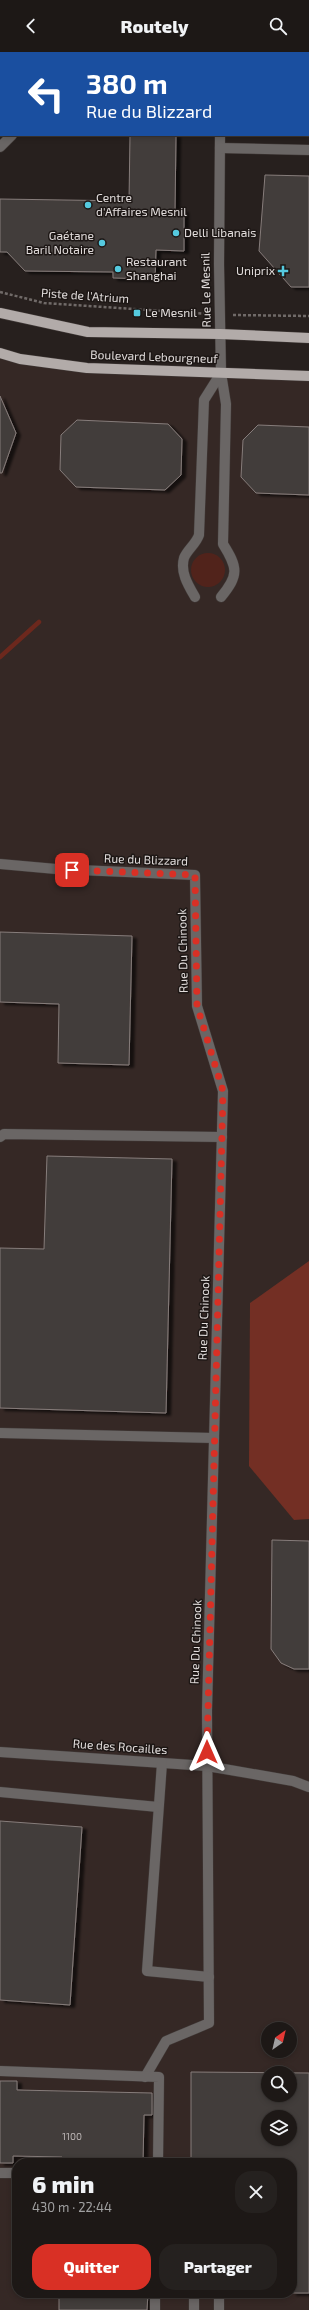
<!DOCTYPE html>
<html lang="fr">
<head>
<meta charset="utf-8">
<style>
	:root { --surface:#1d1816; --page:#25211f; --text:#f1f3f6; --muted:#a0a0a1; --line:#3b3735; --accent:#d93025 }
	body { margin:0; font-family:"Exo 2",sans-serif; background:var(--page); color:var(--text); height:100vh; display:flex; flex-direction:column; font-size:15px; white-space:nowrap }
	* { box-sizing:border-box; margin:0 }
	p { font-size:13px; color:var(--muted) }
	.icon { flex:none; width:22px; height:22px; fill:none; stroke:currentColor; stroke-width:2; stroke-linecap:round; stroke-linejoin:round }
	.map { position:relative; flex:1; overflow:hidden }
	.details { position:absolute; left:12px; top:2106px; width:285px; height:140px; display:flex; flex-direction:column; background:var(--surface); border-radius:16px; box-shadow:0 2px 6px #0003,0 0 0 1px var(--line) }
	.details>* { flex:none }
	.guide { position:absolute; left:0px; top:0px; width:309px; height:84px; box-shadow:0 2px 6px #0003,0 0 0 1px var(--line); background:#1a4fa0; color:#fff; overflow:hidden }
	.needle { width:26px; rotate:34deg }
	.controls { position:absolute; left:261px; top:1970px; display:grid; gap:8px }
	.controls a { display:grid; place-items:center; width:36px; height:36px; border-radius:50%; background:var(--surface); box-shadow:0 2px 6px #0003,0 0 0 1px var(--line); font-size:20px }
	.pin { position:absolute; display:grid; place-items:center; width:34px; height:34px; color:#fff; margin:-17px; border-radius:8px; box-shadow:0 2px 6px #0006 }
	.me { position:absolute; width:44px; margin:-22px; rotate:0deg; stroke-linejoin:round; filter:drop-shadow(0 0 3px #0008) }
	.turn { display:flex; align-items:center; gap:14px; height:84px; padding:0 20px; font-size:18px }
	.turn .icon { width:52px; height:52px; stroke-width:2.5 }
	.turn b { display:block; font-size:28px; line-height:34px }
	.round { display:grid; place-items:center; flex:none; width:42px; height:42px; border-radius:16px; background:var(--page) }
	.summary { display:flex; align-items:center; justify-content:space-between; height:68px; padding:0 20px }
	h1 { font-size:24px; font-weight:800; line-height:30px }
	.cta { display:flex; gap:8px; margin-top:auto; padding:8px 20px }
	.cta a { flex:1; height:46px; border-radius:16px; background:var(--accent); color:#fff; font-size:16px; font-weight:800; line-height:46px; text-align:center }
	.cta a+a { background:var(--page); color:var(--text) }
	header { display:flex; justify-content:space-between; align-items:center; height:52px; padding:0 20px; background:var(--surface); font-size:18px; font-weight:800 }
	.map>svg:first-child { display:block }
	.built { fill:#352825; fill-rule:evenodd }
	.green { fill:#51231b }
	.forest { fill:#732f24 }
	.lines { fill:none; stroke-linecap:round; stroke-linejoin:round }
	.stream { stroke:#6c281d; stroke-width:4.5 }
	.building { fill:#433c3a; stroke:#867d7b; fill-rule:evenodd; filter:url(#shadow) }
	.minor-casing { stroke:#413a38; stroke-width:11 }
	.major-casing { stroke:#413a38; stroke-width:11 }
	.path { stroke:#706a68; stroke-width:2.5; stroke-dasharray:3 2; stroke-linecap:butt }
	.minor { stroke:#6a6665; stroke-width:10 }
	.major { stroke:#b2aba9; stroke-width:10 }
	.route { stroke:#d93025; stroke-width:7; stroke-dasharray:0 12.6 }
	.poi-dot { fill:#55cadf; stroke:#1d1715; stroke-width:1.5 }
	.labels { text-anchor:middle; stroke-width:3; stroke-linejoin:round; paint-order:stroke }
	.number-label { font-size:10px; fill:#bab4b3 }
	.poi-label { font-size:12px; fill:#e1dcdb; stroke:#1d1715; text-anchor:start }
	.street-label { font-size:12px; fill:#e1dcdb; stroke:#1d1715 }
</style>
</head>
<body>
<header><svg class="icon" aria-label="back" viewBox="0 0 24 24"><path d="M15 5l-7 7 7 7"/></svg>Routely<svg class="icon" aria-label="search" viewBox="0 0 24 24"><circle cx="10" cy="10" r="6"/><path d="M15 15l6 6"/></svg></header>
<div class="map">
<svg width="309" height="2258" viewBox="0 0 309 2258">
	<defs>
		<filter id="shadow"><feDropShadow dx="4.5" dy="2.5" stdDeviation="1" flood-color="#0009"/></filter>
	</defs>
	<rect width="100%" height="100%" fill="#27201e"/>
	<path class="built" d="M0,301L87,316L309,323V2258H0ZM268,1977H290V1999H268ZM268,2021H290V2043H268ZM268,2065H290V2087H268ZM17,2111H292V2241H17Z"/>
	<circle class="green" cx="208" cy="518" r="17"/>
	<path class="forest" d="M309,1209V1467L294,1468L249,1414L250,1251Z"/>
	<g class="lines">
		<path class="stream" d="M0,605L39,570"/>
	</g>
	<g class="building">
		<path d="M130,83H176L175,158H184V199L156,198L155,227L113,226V220L25,219L7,200H0V147L129,149Z"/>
		<path d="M265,123L309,124V235H291L259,199Z"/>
		<path d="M0,344L16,381L2,421H0Z"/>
		<path d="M77,368L168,372L182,387L181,423L165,438L76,435L60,418L61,383Z"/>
		<path d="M258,373L309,375V443L256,441L241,425L243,388Z"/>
		<path d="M0,880L132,884L129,1013L58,1011L59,952L0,950Z"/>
		<path d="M47,1104L172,1107L166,1361L0,1356V1196L44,1197Z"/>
		<path d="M272,1488L309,1489V1617H294L281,1611L271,1597Z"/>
		<path d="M0,1769L82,1775L70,1953L0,1948Z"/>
		<path d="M191,2020L309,2021V2241H292V2111H191ZM268,2021H290V2043H268ZM268,2065H290V2087H268Z"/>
		<path d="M0,2029H17V2038L152,2041V2063H144L143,2111H67L62,2105L13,2104V2111H0Z"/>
		<path d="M59,2241H148L147,2258H59Z"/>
	</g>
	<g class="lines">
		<defs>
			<g id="minor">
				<path d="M221,1V0"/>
				<path d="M220,83L219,212L221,321L226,352L223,492C238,516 239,523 221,545"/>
				<path d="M0,95L12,83"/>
				<path d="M220,96L309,98"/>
				<path d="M195,545C188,533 180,520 184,506C187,498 196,492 199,483L204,348L221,321"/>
				<path d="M0,812L56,817L195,823L197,954L223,1039L207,1659L209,1971L166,1989L145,2025"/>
				<path d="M0,1085L4,1082L222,1085"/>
				<path d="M0,1381L214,1386"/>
				<path d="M0,1700L207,1714L293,1729L309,1735"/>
				<path d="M162,1711L147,1919L209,1925"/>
				<path d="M0,1740L158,1755"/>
				<path d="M0,2019L159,2025L158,2111"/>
				<path d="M0,2121H17"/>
				<path d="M194,2241V2258"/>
				<path d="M219,2241V2258"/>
				<path d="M155,2258V2241"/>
			</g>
			<g id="major">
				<path d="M0,261L88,280L220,282L309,286"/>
				<path d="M0,301L20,307L87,316L309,324"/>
			</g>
		</defs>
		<use href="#minor" class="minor-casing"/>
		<use href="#major" class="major-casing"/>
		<g class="path">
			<path d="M0,240L44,251L208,262"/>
			<path d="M233,263L309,264"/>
		</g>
		<use href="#minor" class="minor"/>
		<use href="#major" class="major"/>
	</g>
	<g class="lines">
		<path class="route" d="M72,818L195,823L197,954L223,1039L207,1700"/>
	</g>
	<g class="poi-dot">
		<circle cx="88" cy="153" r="4"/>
		<circle cx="176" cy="181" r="4"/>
		<circle cx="102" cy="191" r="4"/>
		<circle cx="118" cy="217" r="4"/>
		<path d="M281 213h4v4h4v4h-4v4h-4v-4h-4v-4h4z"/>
		<rect x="133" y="257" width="8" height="8" rx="2"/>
	</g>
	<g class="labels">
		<g class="number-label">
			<text x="72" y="2088">1100</text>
		</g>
		<g class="poi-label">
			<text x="96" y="150">Centre<tspan x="96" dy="14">d'Affaires Mesnil</tspan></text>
			<text x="184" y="185">Delli Libanais</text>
			<text x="94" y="188" text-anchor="end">Gaétane<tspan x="94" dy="14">Baril Notaire</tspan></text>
			<text x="126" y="214">Restaurant<tspan x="126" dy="14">Shanghai</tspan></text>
			<text x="275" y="223" text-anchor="end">Uniprix</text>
			<text x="145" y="265">Le Mesnil</text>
		</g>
		<g class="street-label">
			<text transform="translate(206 238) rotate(-91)" y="4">Rue Le Mesnil</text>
			<text transform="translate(85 244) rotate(4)" y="4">Piste de l'Atrium</text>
			<text transform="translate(154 305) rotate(2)" y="4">Boulevard Lebourgneuf</text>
			<text transform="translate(146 808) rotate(2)" y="4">Rue du Blizzard</text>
			<text transform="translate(183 899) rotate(-91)" y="4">Rue Du Chinook</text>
			<text transform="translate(204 1266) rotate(-88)" y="4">Rue Du Chinook</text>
			<text transform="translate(196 1590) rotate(-88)" y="4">Rue Du Chinook</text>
			<text transform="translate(120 1695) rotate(4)" y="4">Rue des Rocailles</text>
		</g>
	</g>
</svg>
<div class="controls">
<a><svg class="needle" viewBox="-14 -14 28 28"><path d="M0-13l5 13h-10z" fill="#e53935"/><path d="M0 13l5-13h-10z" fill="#a0a0a1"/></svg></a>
<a><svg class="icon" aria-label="search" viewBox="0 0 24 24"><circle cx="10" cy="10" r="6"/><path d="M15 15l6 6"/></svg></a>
<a><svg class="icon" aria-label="layers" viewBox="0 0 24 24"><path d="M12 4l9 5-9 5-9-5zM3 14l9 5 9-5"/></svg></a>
</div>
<div class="pin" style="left:72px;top:818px;background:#d93025"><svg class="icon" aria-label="arrive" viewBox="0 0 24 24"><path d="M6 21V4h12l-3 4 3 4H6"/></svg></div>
<svg class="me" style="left:207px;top:1700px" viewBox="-20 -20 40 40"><path d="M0-17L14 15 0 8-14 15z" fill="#d93025" stroke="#fff" stroke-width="4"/></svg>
<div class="guide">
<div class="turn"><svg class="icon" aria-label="left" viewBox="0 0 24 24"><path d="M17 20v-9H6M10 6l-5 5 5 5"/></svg><div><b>380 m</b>Rue du Blizzard</div></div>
</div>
<section class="details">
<div class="summary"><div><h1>6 min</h1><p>430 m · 22:44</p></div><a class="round"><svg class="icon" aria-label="close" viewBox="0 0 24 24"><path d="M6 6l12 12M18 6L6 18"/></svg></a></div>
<div class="cta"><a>Quitter</a><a>Partager</a></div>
</section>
</div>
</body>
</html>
